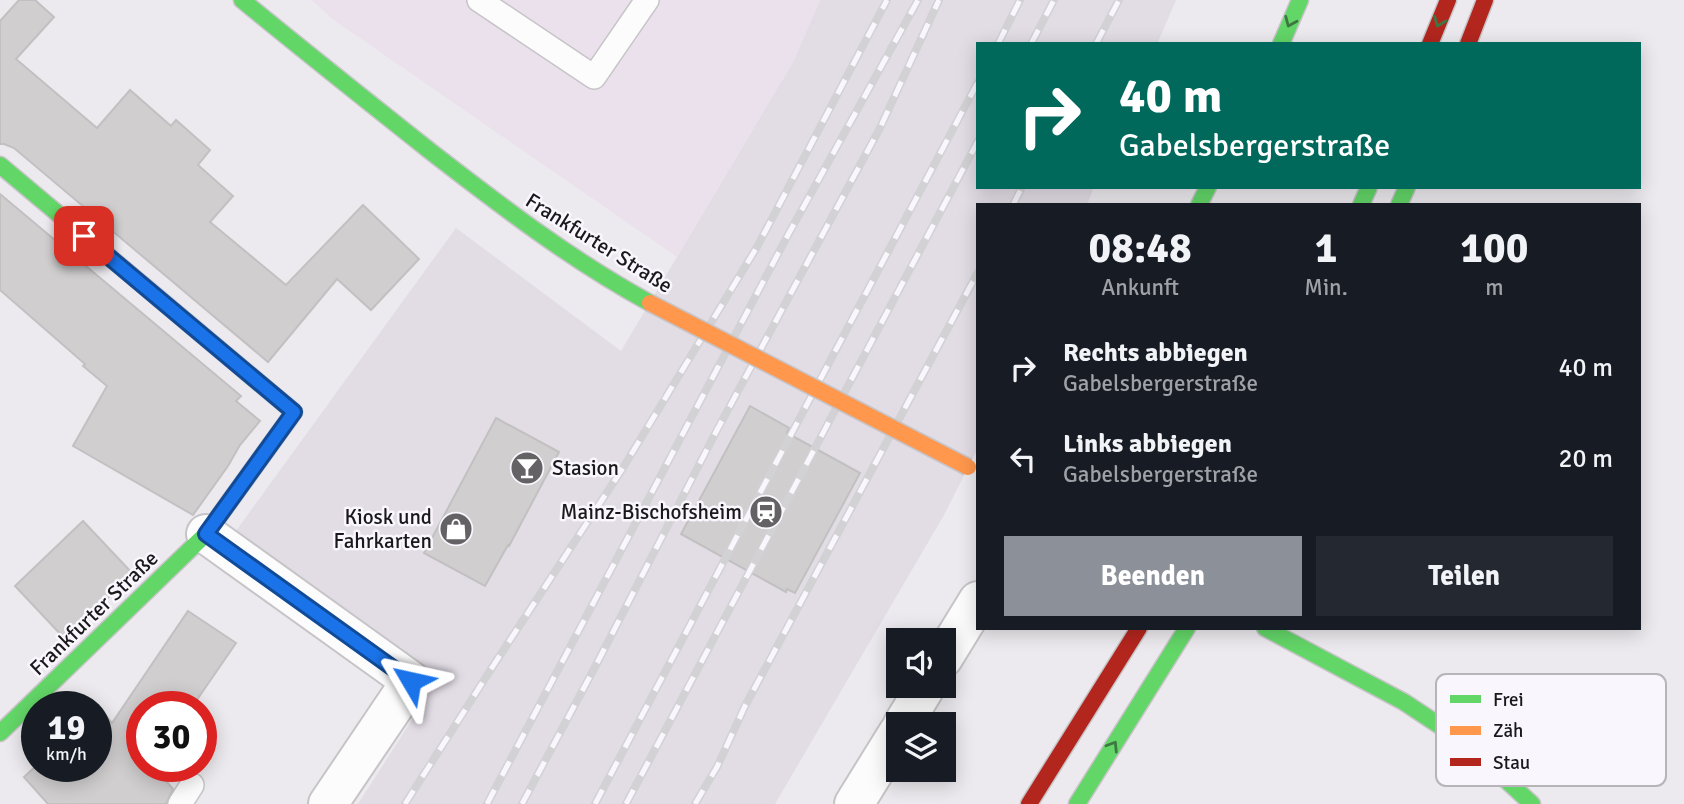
<!DOCTYPE html>
<html lang="de">
<head>
<meta charset="utf-8">
<style>
	:root { --surface:#171b24; --page:#242831; --text:#f1f3f6; --muted:#9ea1a6; --accent:#8c9099 }
	body { margin:0; font-family:Signika,sans-serif; background:var(--page); color:var(--text); height:100vh; display:flex; flex-direction:column; font-size:26px; white-space:nowrap }
	* { box-sizing:border-box; margin:0 }
	p { font-size:23px; color:var(--muted) }
	.icon { flex:none; width:38px; height:38px; fill:none; stroke:currentColor; stroke-width:2; stroke-linecap:round; stroke-linejoin:round }
	.map { position:relative; flex:1; overflow:hidden }
	.drawer { position:absolute; left:976px; top:203px; width:665px; height:427px; display:flex; flex-direction:column; background:var(--surface); border-radius:0px; box-shadow:0 4px 18px #0003 }
	.drawer>* { flex:none }
	.guide { position:absolute; left:976px; top:42px; width:665px; height:147px; border-radius:0px; box-shadow:0 4px 18px #0003; background:#00695c; color:#fff; overflow:hidden }
	.tools { position:absolute; left:886px; top:628px; display:grid; gap:14px }
	.tools a { display:grid; place-items:center; width:70px; height:70px; border-radius:0px; background:var(--surface); box-shadow:0 4px 18px #0003; font-size:35px }
	.speed { position:absolute; left:21px; top:691px; display:flex; gap:14px; font-size:35px; font-weight:700; text-align:center }
	.speed>* { display:grid; place-content:center; width:91px; height:91px; border-radius:50%; background:var(--surface); box-shadow:0 4px 18px #0003; line-height:1 }
	.speed small { font-size:18px; font-weight:400 }
	.speed .limit { border:10px solid #d22; background:#fff; color:#111 }
	.pin { position:absolute; display:grid; place-items:center; width:60px; height:60px; color:#fff; margin:-30px; border-radius:14px; box-shadow:0 4px 10px #0006 }
	.me { position:absolute; width:77px; margin:-38px; rotate:306deg; stroke-linejoin:round; filter:drop-shadow(0 0 5px #0008) }
	.turn { display:flex; align-items:center; gap:24px; height:147px; padding:0 28px; font-size:32px }
	.turn .icon { width:91px; height:91px; stroke-width:2.5 }
	.turn b { display:block; font-size:49px; line-height:60px }
	.eta { display:flex; justify-content:space-evenly; align-items:center; height:119px; text-align:center }
	.eta b { font-size:42px; font-weight:800; line-height:49px }
	.cta { display:flex; gap:14px; margin-top:auto; padding:14px 28px }
	.cta a { flex:1; height:80px; border-radius:0px; background:var(--accent); color:#fff; font-size:28px; font-weight:800; line-height:80px; text-align:center }
	.cta a+a { background:var(--page); color:var(--text) }
	ul { padding:0; list-style:none }
	li { display:flex; align-items:center; gap:21px; height:91px; padding:0 28px }
	li div { flex:1 }
	li b { display:block; font-size:26px }
	li em { font-style:normal }
	.map>svg:first-child { display:block }
	.built { fill:#e2dce5 }
	.industrial { fill:#ebe1ed }
	.building { fill:#d0cecf; stroke:#c2c0c0; stroke-width:2 }
	.lines { fill:none; stroke-linecap:round; stroke-linejoin:round }
	.lane-casing { stroke:#c6c4c7; stroke-width:26 }
	.street-casing { stroke:#c6c4c7; stroke-width:42 }
	.fast-casing { stroke:#c6c4c7; stroke-width:19 }
	.jam-casing { stroke:#c6c4c7; stroke-width:19 }
	.lane { stroke:#fcfcfc; stroke-width:23 }
	.street { stroke:#fcfcfc; stroke-width:38 }
	.fast { stroke:#63d668; stroke-width:16 }
	.jam { stroke:#b3261e; stroke-width:16 }
	.rail-casing { stroke:#d2d1d3; stroke-width:8 }
	.rail { stroke:#faf6fd; stroke-width:5; stroke-dasharray:16; stroke-linecap:butt }
	.slow-bridge-casing { stroke:#c6c4c7; stroke-width:19; stroke-linecap:butt }
	.slow-bridge { stroke:#ff974d; stroke-width:16 }
	.oneway { stroke:#3e7741 }
	.route-casing { stroke:#114b97; stroke-width:18 }
	.route { stroke:#1a73e8; stroke-width:12 }
	.labels { text-anchor:middle; stroke-width:5; stroke-linejoin:round; paint-order:stroke }
	.street-label { font-size:21px; fill:#1a181a; stroke:#faf6fd }
	.poi-label { font-size:21px; fill:#1a181a; stroke:#faf6fd; text-anchor:end }
	.key { fill:#faf6fd; stroke:#b7b3b9; stroke-width:2 }
	.key-label { font-size:19px; fill:#1a181a }
</style>
</head>
<body>
<div class="map">
<svg width="1684" height="804" viewBox="0 0 1684 804">
	<rect width="100%" height="100%" fill="#eceaee"/>
	<path class="built" d="M820,0H1176L1157,44H978V187H1094L1087,205H978V448L944,515L775,804H358L435,684L233,535L456,228L621,351L793,62Z"/>
	<path class="industrial" d="M312,0H820L793,62L677,257L331,18Z"/>
	<g class="building">
		<path d="M19,0H35L54,17L16,59L97,128L130,90L171,126L176,120L210,150L198,165L233,196L210,222L286,285L363,205L419,259L371,310L337,279L268,362L14,148L4,144H0V21Z"/>
		<path d="M0,194L241,396L236,401L260,421L240,445L228,466L193,515L73,446L107,386L83,366L85,364L0,290Z"/>
		<path d="M750,406L789,428L787,433L860,473L795,593L787,589L786,592L681,534Z"/>
		<path d="M496,418L559,452L509,546L508,545L485,586L424,553Z"/>
		<path d="M83,521L133,574L65,639L15,586Z"/>
		<path d="M188,611L236,643L192,707H142V766H153L173,789L166,804H48L24,777L37,765L96,766V710L99,708L112,723Z"/>
	</g>
	<g class="lines">
		<defs>
			<g id="lane">
				<path d="M479,0L594,77L647,0"/>
				<path d="M180,804L192,785"/>
			</g>
			<g id="street">
				<path d="M206,534L411,681L328,804"/>
				<path d="M943,658L978,601"/>
				<path d="M903,724L926,686"/>
				<path d="M854,804L898,733"/>
			</g>
			<g id="fast">
				<path d="M242,0C304,51 367,101 430,151C501,206 571,260 650,303"/>
				<path d="M1281,44L1300,0"/>
				<path d="M0,165L294,412L206,534L0,733"/>
				<path d="M1199,205L1208,187"/>
				<path d="M1361,205L1369,187"/>
				<path d="M1399,205L1407,187"/>
				<path d="M1265,628L1404,702L1466,743L1532,804"/>
				<path d="M1077,804L1187,628"/>
			</g>
			<g id="jam">
				<path d="M1430,44L1448,0"/>
				<path d="M1468,44L1485,0"/>
				<path d="M1029,804L1139,628"/>
			</g>
		</defs>
		<use href="#lane" class="lane-casing"/>
		<use href="#street" class="street-casing"/>
		<use href="#fast" class="fast-casing"/>
		<use href="#jam" class="jam-casing"/>
		<use href="#lane" class="lane"/>
		<use href="#street" class="street"/>
		<use href="#fast" class="fast"/>
		<use href="#jam" class="jam"/>
		<defs>
			<g id="rail">
				<path d="M998,44L1020,0"/>
				<path d="M1031,44L1054,0"/>
				<path d="M1096,44L1119,0"/>
				<path d="M1013,205L1022,187"/>
				<path d="M405,804L493,666L621,471L757,247L887,0"/>
				<path d="M487,804L789,233L918,0"/>
				<path d="M522,804L595,667L717,430L880,128L939,0"/>
				<path d="M595,804L978,82"/>
				<path d="M626,804L978,141"/>
				<path d="M695,804L717,767L745,706L978,272"/>
			</g>
		</defs>
		<use href="#rail" class="rail-casing"/>
		<use href="#rail" class="rail"/>
		<defs>
			<path id="slow-bridge" d="M650,303L968,467"/>
		</defs>
		<use href="#slow-bridge" class="slow-bridge-casing"/>
		<use href="#slow-bridge" class="slow-bridge"/>
	</g>
	<defs><path id="oneway-chevron" d="M-2-3.5L2.5 0L-2 3.5" fill="none" stroke-width="1.6" stroke-linecap="round" stroke-linejoin="round" transform="scale(1.75)"/></defs>
	<g class="oneway">
		<use href="#oneway-chevron" transform="translate(1290 22) rotate(113)"/>
		<use href="#oneway-chevron" transform="translate(1439 22) rotate(112)"/>
		<use href="#oneway-chevron" transform="translate(1113 746) rotate(-58)"/>
	</g>
	<g class="lines">
		<defs>
			<path id="route" d="M84,236L294,412L206,534L411,681"/>
		</defs>
		<use href="#route" class="route-casing"/>
		<use href="#route" class="route"/>
	</g>
	<defs>
		<symbol id="bar-disc" viewBox="-11 -11 22 22"><circle r="9.5" fill="#646264" stroke="#faf6fd"/><path d="M-6-5H6L.8 .8V4.5H3.5V6h-7V4.5H-.8V.8Z" fill="#fff"/></symbol>
		<symbol id="station-disc" viewBox="-11 -11 22 22"><circle r="9.5" fill="#646264" stroke="#faf6fd"/><path d="M-3-6H3Q5-6 5-4V2Q5 4 3 4L4.5 6H3L1.5 4h-3L-3 6H-4.5L-3 4Q-5 4-5 2V-4Q-5-6-3-6ZM-3.5-4v3h7v-3ZM-3.5 1v1.5H-2V1ZM2 1v1.5H3.5V1Z" fill="#fff"/></symbol>
		<symbol id="shop-disc" viewBox="-11 -11 22 22"><circle r="9.5" fill="#646264" stroke="#faf6fd"/><path d="M-5-2.5h2.3a2.7 3.5 0 0 1 5.4 0H5L5.5 6h-11ZM-1.5-2.5h3a1.5 2.3 0 0 0-3 0Z" fill="#fff"/></symbol>
	</defs>
	<g fill-rule="evenodd">
		<use href="#bar-disc" x="508" y="449" width="38" height="38"/>
		<use href="#station-disc" x="747" y="493" width="38" height="38"/>
		<use href="#shop-disc" x="437" y="510" width="38" height="38"/>
	</g>
	<g class="labels">
		<g class="street-label">
			<text transform="translate(599 243) rotate(32)" y="7">Frankfurter Straße</text>
			<text transform="translate(94 613) rotate(-44)" y="7">Frankfurter Straße</text>
		</g>
		<g class="poi-label">
			<text x="552" y="475" text-anchor="start">Stasion</text>
			<text x="742" y="519">Mainz-Bischofsheim</text>
			<text x="432" y="524">Kiosk und<tspan x="432" dy="24">Fahrkarten</tspan></text>
		</g>
	</g>
	<rect x="1436" y="674" width="230" height="112" rx="10" class="key"/>
	<rect x="1450" y="695" width="31" height="8" fill="#63d668"/>
	<rect x="1450" y="726" width="31" height="9" fill="#ff974d"/>
	<rect x="1450" y="758" width="31" height="8" fill="#b3261e"/>
	<g class="key-label">
		<text x="1493" y="706">Frei</text>
		<text x="1493" y="737">Zäh</text>
		<text x="1493" y="769">Stau</text>
	</g>
</svg>
<div class="tools">
<a><svg class="icon" aria-label="sound" viewBox="0 0 24 24"><path d="M4 9h4l5-4v14l-5-4H4zM17 9q2 3 0 6"/></svg></a>
<a><svg class="icon" aria-label="layers" viewBox="0 0 24 24"><path d="M12 4l9 5-9 5-9-5zM3 14l9 5 9-5"/></svg></a>
</div>
<div class="speed"><div>19<small>km/h</small></div><div class="limit">30</div></div>
<div class="pin" style="left:84px;top:236px;background:#d93025"><svg class="icon" aria-label="arrive" viewBox="0 0 24 24"><path d="M6 21V4h12l-3 4 3 4H6"/></svg></div>
<svg class="me" style="left:411px;top:681px" viewBox="-20 -20 40 40"><path d="M0-17L14 15 0 8-14 15z" fill="#1a73e8" stroke="#fff" stroke-width="4"/></svg>
<div class="guide">
<div class="turn"><svg class="icon" aria-label="right" viewBox="0 0 24 24"><path d="M7 20v-9h11M14 6l5 5-5 5"/></svg><div><b>40 m</b>Gabelsbergerstraße</div></div>
</div>
<section class="drawer">
<div class="eta">
<div><b>08:48</b><p>Ankunft</p></div>
<div><b>1</b><p>Min.</p></div>
<div><b>100</b><p>m</p></div>
</div>
<ul>
<li><svg class="icon" aria-label="right" viewBox="0 0 24 24"><path d="M7 20v-9h11M14 6l5 5-5 5"/></svg><div><b>Rechts abbiegen</b><p>Gabelsbergerstraße</p></div><em>40 m</em></li>
<li><svg class="icon" aria-label="left" viewBox="0 0 24 24"><path d="M17 20v-9H6M10 6l-5 5 5 5"/></svg><div><b>Links abbiegen</b><p>Gabelsbergerstraße</p></div><em>20 m</em></li>
</ul>
<div class="cta"><a>Beenden</a><a>Teilen</a></div>
</section>
</div>
</body>
</html>
